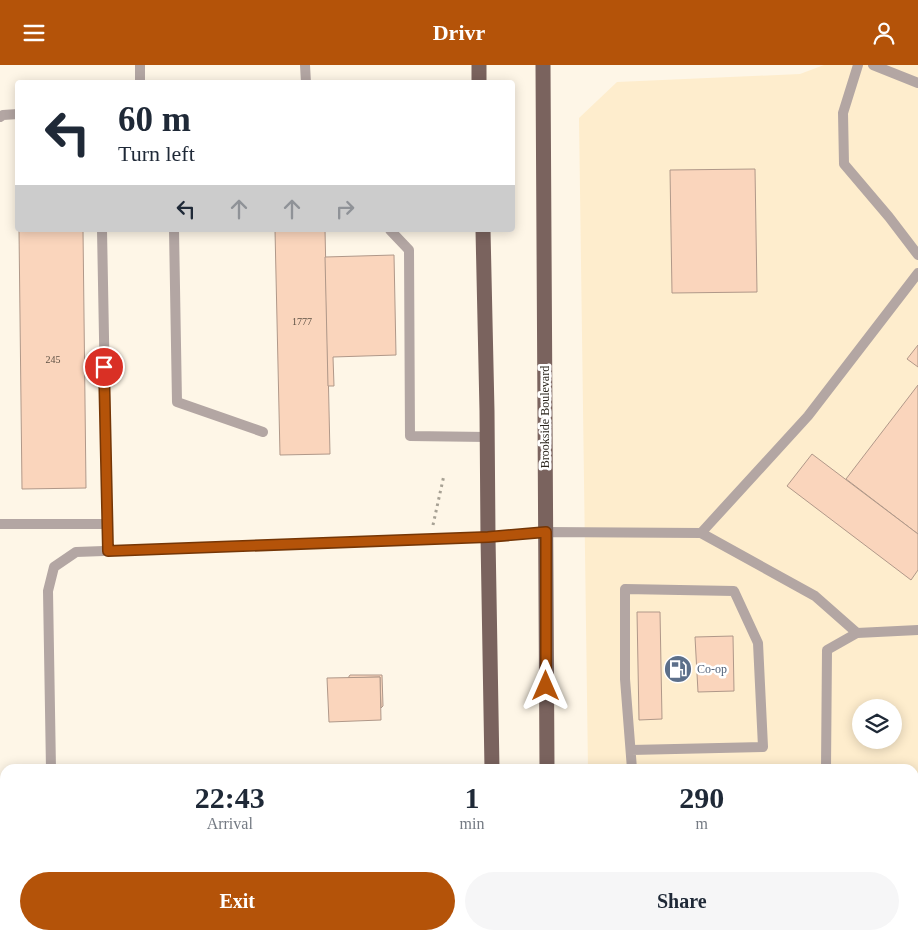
<!DOCTYPE html>
<html lang="en">
<head>
<meta charset="utf-8">
<style>
	:root { --surface:#fff; --page:#f6f6f7; --text:#1f2937; --muted:#747a83; --accent:#b45309 }
	body { margin:0; font-family:Georgia,serif; background:var(--page); color:var(--text); height:100vh; display:flex; flex-direction:column; font-size:19px; white-space:nowrap }
	* { box-sizing:border-box; margin:0 }
	p { font-size:16px; color:var(--muted) }
	.icon { flex:none; width:28px; height:28px; fill:none; stroke:currentColor; stroke-width:2; stroke-linecap:round; stroke-linejoin:round }
	.map { position:relative; flex:1; overflow:hidden }
	.details { position:absolute; left:0px; top:699px; width:919px; height:176px; display:flex; flex-direction:column; background:var(--surface); border-radius:15px 15px 0 0; box-shadow:0 2px 12px #0003 }
	.details>* { flex:none }
	.top-card { position:absolute; left:15px; top:15px; width:500px; height:152px; border-radius:5px; box-shadow:0 2px 12px #0003; background:#fff; color:var(--text); overflow:hidden }
	.fabs { position:absolute; left:852px; top:634px; display:grid; gap:10px }
	.fabs a { display:grid; place-items:center; width:50px; height:50px; border-radius:50%; background:var(--surface); box-shadow:0 2px 12px #0003; font-size:25px }
	.pin { position:absolute; display:grid; place-items:center; width:42px; height:42px; color:#fff; margin:-21px; border:2px solid #fff; border-radius:50%; box-shadow:0 1px 5px #0007 }
	.me { position:absolute; width:55px; margin:-28px; rotate:0deg; stroke-linejoin:round; filter:drop-shadow(0 0 4px #0008) }
	.turn { display:flex; align-items:center; gap:18px; height:105px; padding:0 20px; font-size:22px }
	.turn .icon { width:65px; height:65px; stroke-width:2.5 }
	.turn b { display:block; font-size:35px; line-height:42px }
	.lanes { display:flex; align-items:center; height:48px; padding:0 20px; background:#0003; justify-content:center; gap:25px; direction:ltr }
	.lanes .off { opacity:.35 }
	.eta { display:flex; justify-content:space-evenly; align-items:center; height:85px; text-align:center }
	.eta b { font-size:30px; font-weight:700; line-height:35px }
	.primary-button { display:flex; gap:10px; margin-top:auto; padding:10px 20px }
	.primary-button a { flex:1; height:58px; border-radius:30px; background:var(--accent); color:#fff; font-size:20px; font-weight:700; line-height:58px; text-align:center }
	.primary-button a+a { background:var(--page); color:var(--text) }
	header { display:flex; justify-content:space-between; align-items:center; height:65px; padding:0 20px; background:var(--accent); color:#fff; font-size:22px; font-weight:700 }
	.map>svg:first-child { display:block }
	.built { fill:#feedcd; fill-rule:evenodd }
	.building { fill:#fad5bc; stroke:#b09889 }
	.lines { fill:none; stroke-linecap:round; stroke-linejoin:round }
	.path { stroke:#a7a194; stroke-width:3; stroke-dasharray:2.5 4; stroke-linecap:butt }
	.lane { stroke:#b3a6a3; stroke-width:10 }
	.primary { stroke:#7a635e; stroke-width:15 }
	.route-casing { stroke:#753606; stroke-width:12 }
	.route { stroke:#b45309; stroke-width:9 }
	.labels { text-anchor:middle; stroke-width:5; stroke-linejoin:round; paint-order:stroke }
	.number-label { font-size:10px; fill:#5f5245 }
	.street-label { font-size:12px; fill:#2b261d; stroke:#fff }
	.service-label { font-size:12px; fill:#4e5e75; stroke:#fff; text-anchor:start }
</style>
</head>
<body>
<header><svg class="icon" aria-label="menu" viewBox="0 0 24 24"><path d="M4 6h16M4 12h16M4 18h16"/></svg>Drivr<svg class="icon" aria-label="person" viewBox="0 0 24 24"><circle cx="12" cy="8" r="4"/><path d="M4 21q1-7 8-7t8 7"/></svg></header>
<div class="map">
<svg width="918" height="874" viewBox="0 0 918 874">
	<rect width="100%" height="100%" fill="#fef6e7"/>
	<path class="built" d="M824,0H918V874H591V870H914V704H588L579,53L617,17L800,9ZM861,642H894V675H861Z"/>
	<g class="building">
		<path d="M755,104L757,227L672,228L670,105Z"/>
		<path d="M19,165H83L86,423L22,424Z"/>
		<path d="M275,165H325L330,389L280,390Z"/>
		<path d="M394,190L396,290L333,292L334,321H328L325,192Z"/>
		<path d="M918,280V302L907,294Z"/>
		<path d="M918,320V469L846,414Z"/>
		<path d="M812,389L918,469V505L911,515L787,421Z"/>
		<path d="M637,547H660L662,654L639,655Z"/>
		<path d="M733,571L734,626L698,627L695,572Z"/>
		<path d="M350,610H382L383,641L381,643L380,612L348,613Z"/>
		<path d="M380,612L381,655L329,657L327,613Z"/>
		<rect x="914" y="761" width="4" height="46"/>
		<path d="M914,807H918V846L914,851Z"/>
		<path d="M918,846V874H898L902,870H914V851Z"/>
	</g>
	<g class="lines">
		<g class="path">
			<path d="M433,460L444,410"/>
			<path d="M0,836L5,838"/>
		</g>
		<g class="lane">
			<path d="M140,0V18"/>
			<path d="M305,0L306,18"/>
			<path d="M858,0L843,48L844,99L889,152L918,190"/>
			<path d="M873,0L918,18"/>
			<path d="M0,52L3,50L18,49"/>
			<path d="M102,165L108,486"/>
			<path d="M174,165L177,337L263,367"/>
			<path d="M390,165L409,185L410,371L487,372"/>
			<path d="M0,459H107"/>
			<path d="M701,468L808,351L918,208"/>
			<path d="M631,685L763,682L758,578L734,526L625,524V614L632,704"/>
			<path d="M51,704L48,526L54,502L76,487L488,472L546,467L701,468L815,531L857,568L918,565"/>
			<path d="M826,704L827,585L857,568"/>
			<path d="M54,870V874"/>
			<path d="M640,870V874"/>
			<path d="M833,870L834,874"/>
		</g>
		<g class="primary">
			<path d="M479,0V18"/>
			<path d="M543,0L547,704"/>
			<path d="M483,165L487,346L488,472L492,704"/>
			<path d="M494,870V874"/>
			<path d="M551,870L552,874"/>
		</g>
	</g>
	<g class="lines">
		<defs>
			<path id="route" d="M104,302L108,486L488,472L546,467V621"/>
		</defs>
		<use href="#route" class="route-casing"/>
		<use href="#route" class="route"/>
	</g>
	<defs>
		<symbol id="fuel-disc" viewBox="-11 -11 22 22"><circle r="9.5" fill="#5c6f8a" stroke="#fff"/><path d="M-5.5-6h7V0h2V4h1.3V-2.5L3-4.5l.8-.8L6-3V5H2.5V1h-1V6h-7ZM-4.2-4.7v3.2H.2V-4.7Z" fill="#fff"/></symbol>
	</defs>
	<g fill-rule="evenodd">
		<use href="#fuel-disc" x="662" y="588" width="32" height="32"/>
	</g>
	<g class="labels">
		<g class="number-label">
			<text x="302" y="260">1777</text>
			<text x="53" y="298">245</text>
		</g>
		<g class="street-label">
			<text transform="translate(545 352) rotate(-90)" y="4">Brookside Boulevard</text>
		</g>
		<g class="service-label">
			<text x="697" y="608">Co-op</text>
		</g>
	</g>
</svg>
<div class="fabs">
<a><svg class="icon" aria-label="layers" viewBox="0 0 24 24"><path d="M12 4l9 5-9 5-9-5zM3 14l9 5 9-5"/></svg></a>
</div>
<div class="pin" style="left:104px;top:302px;background:#d93025"><svg class="icon" aria-label="arrive" viewBox="0 0 24 24"><path d="M6 21V4h12l-3 4 3 4H6"/></svg></div>
<svg class="me" style="left:546px;top:621px" viewBox="-20 -20 40 40"><path d="M0-17L14 15 0 8-14 15z" fill="#b45309" stroke="#fff" stroke-width="4"/></svg>
<div class="top-card">
<div class="turn"><svg class="icon" aria-label="left" viewBox="0 0 24 24"><path d="M17 20v-9H6M10 6l-5 5 5 5"/></svg><div><b>60 m</b>Turn left</div></div>
<div class="lanes"><svg class="icon" aria-label="left" viewBox="0 0 24 24"><path d="M17 20v-9H6M10 6l-5 5 5 5"/></svg><svg class="icon off" aria-label="ahead" viewBox="0 0 24 24"><path d="M12 20V5M6 11l6-6 6 6"/></svg><svg class="icon off" aria-label="ahead" viewBox="0 0 24 24"><path d="M12 20V5M6 11l6-6 6 6"/></svg><svg class="icon off" aria-label="right" viewBox="0 0 24 24"><path d="M7 20v-9h11M14 6l5 5-5 5"/></svg></div>
</div>
<section class="details">
<div class="eta">
<div><b>22:43</b><p>Arrival</p></div>
<div><b>1</b><p>min</p></div>
<div><b>290</b><p>m</p></div>
</div>
<div class="primary-button"><a>Exit</a><a>Share</a></div>
</section>
</div>
</body>
</html>
